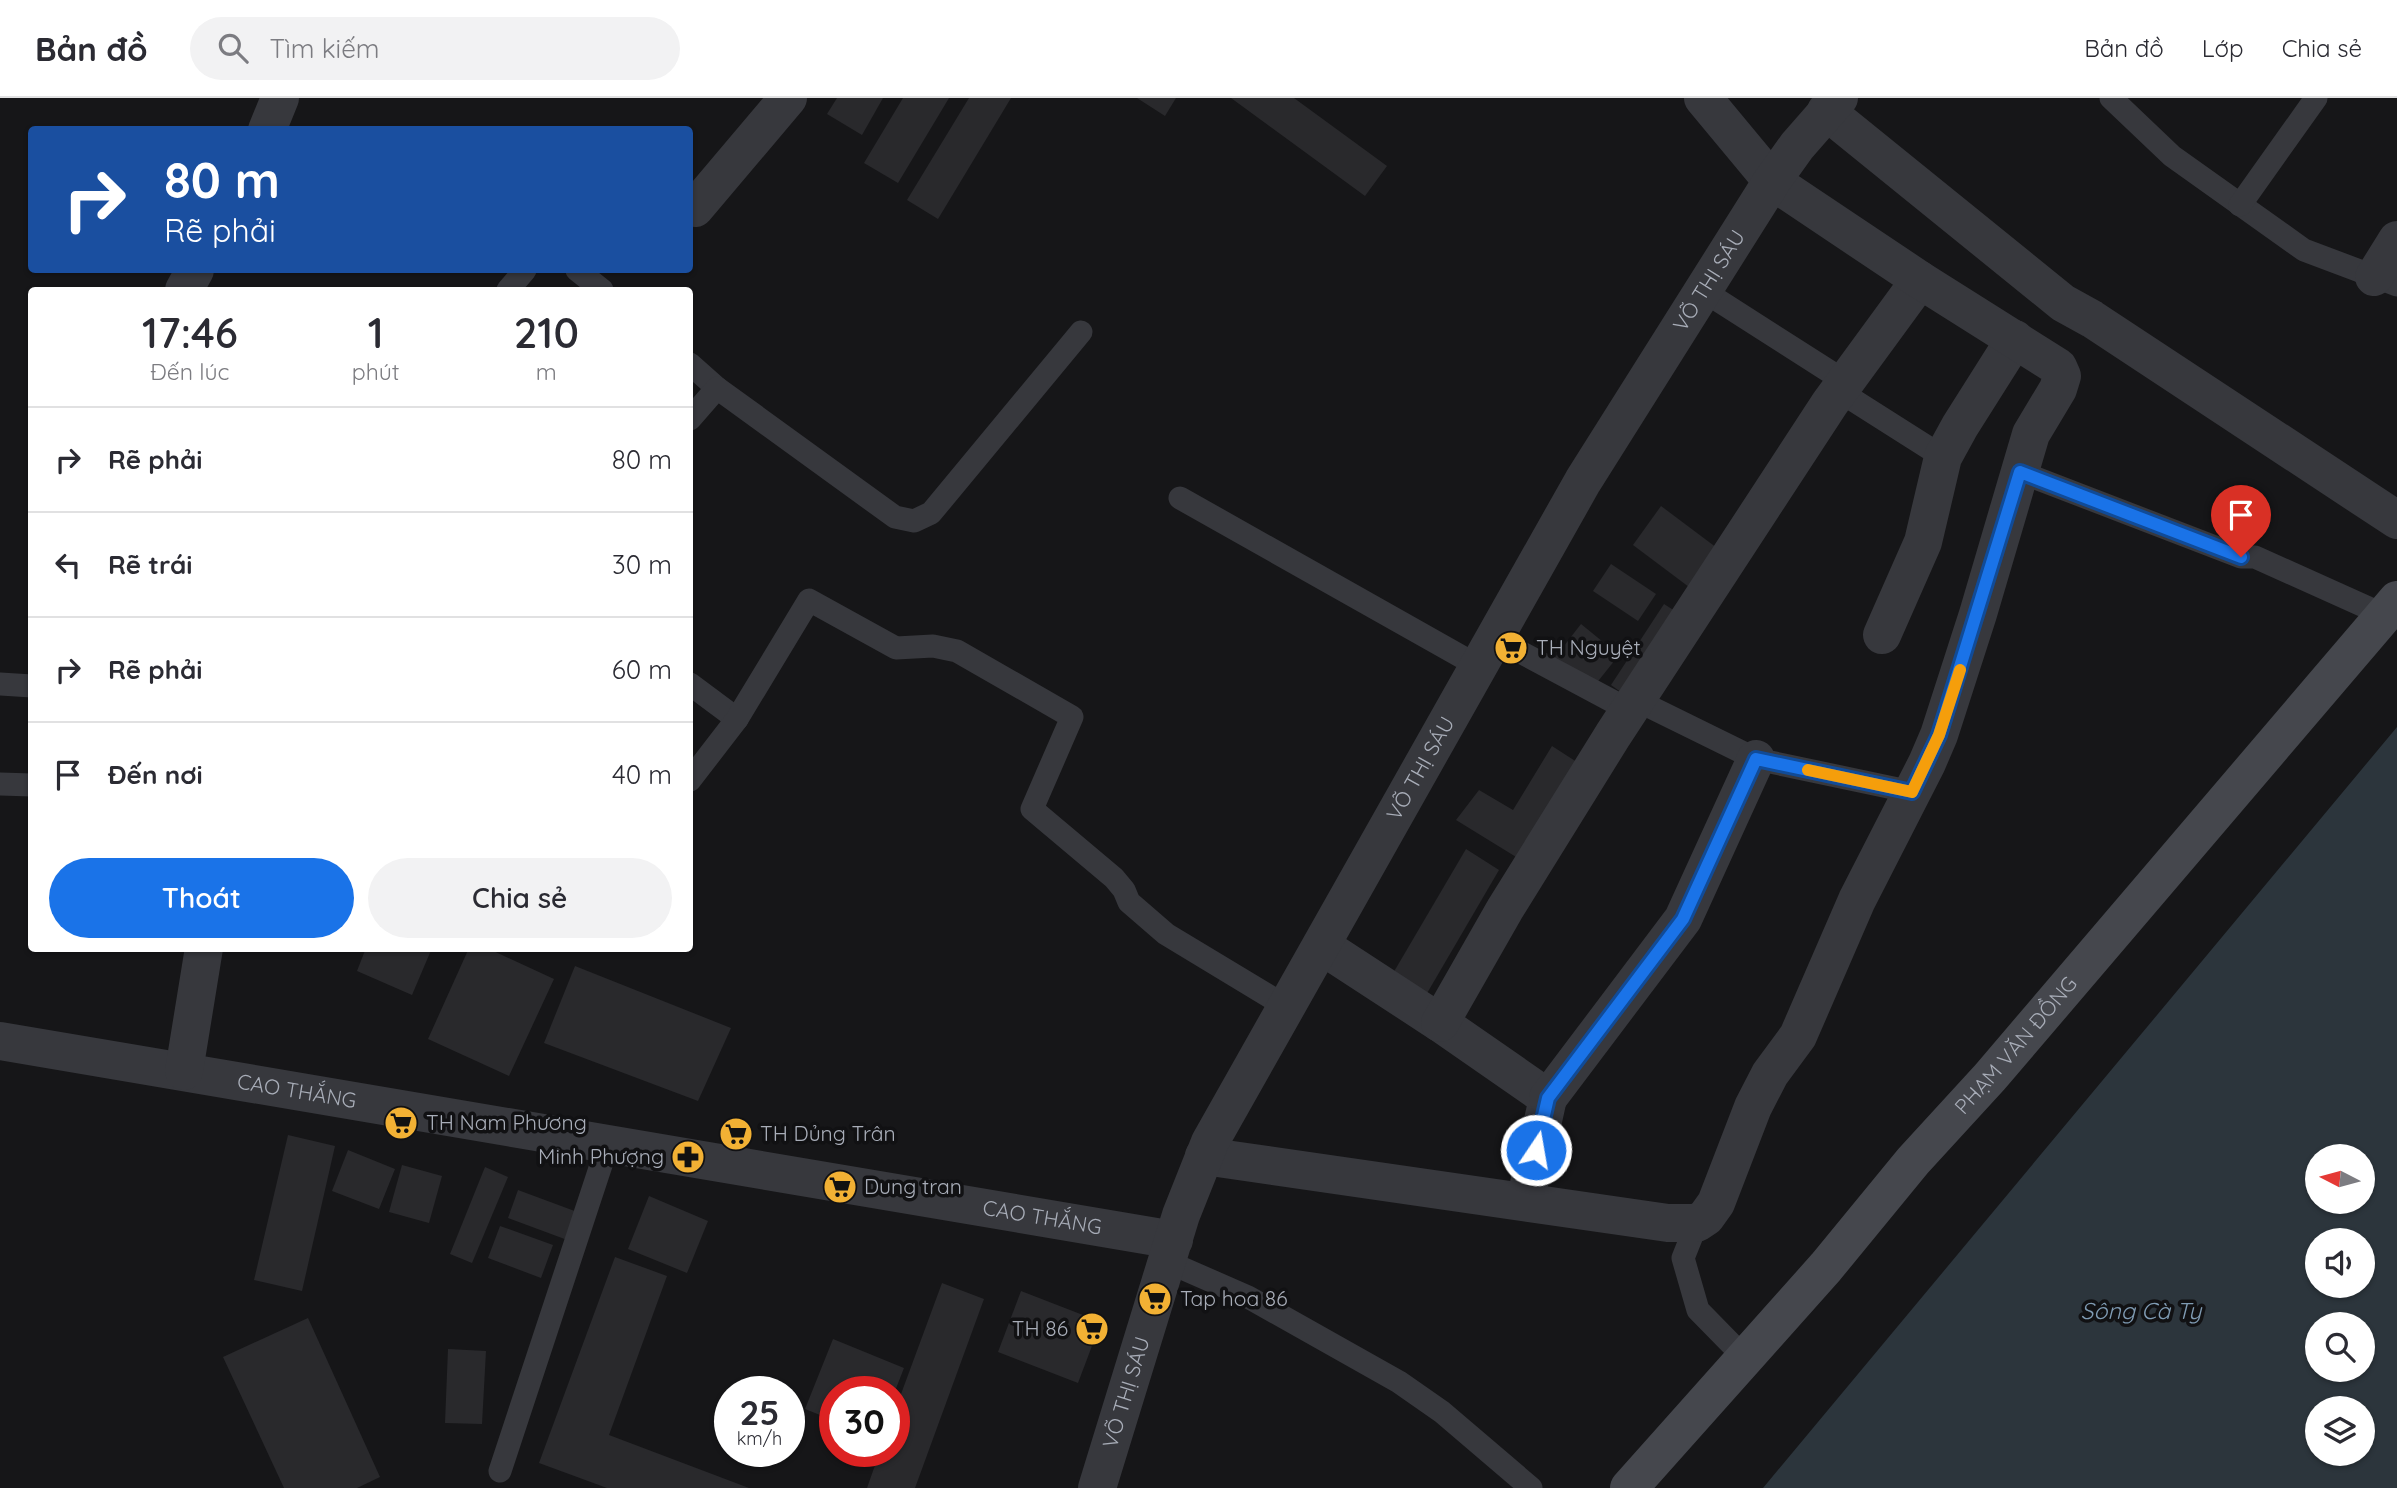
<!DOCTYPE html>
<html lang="vi">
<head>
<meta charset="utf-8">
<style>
	:root { --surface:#fff; --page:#f2f2f3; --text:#2b2b33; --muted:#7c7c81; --line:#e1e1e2; --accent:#1a73e8 }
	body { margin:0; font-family:Quicksand,sans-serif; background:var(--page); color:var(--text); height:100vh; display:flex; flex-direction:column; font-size:26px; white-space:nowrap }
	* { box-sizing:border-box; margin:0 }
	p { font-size:23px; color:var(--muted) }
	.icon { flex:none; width:38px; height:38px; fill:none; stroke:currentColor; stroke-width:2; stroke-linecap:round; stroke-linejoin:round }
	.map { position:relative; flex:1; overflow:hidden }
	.panel { position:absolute; left:28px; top:189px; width:665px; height:665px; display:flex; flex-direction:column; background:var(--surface); border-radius:7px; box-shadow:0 2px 5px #0004 }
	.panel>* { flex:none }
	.guide { position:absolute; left:28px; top:28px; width:665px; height:147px; border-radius:7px; box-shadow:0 2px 5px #0004; background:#1a4fa0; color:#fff; overflow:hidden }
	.needle { width:46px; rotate:276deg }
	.buttons { position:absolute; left:2305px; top:1046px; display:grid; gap:14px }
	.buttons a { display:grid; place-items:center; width:70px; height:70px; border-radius:50%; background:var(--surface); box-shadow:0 2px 5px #0004; font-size:35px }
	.speed { position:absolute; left:714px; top:1278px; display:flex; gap:14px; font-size:35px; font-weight:700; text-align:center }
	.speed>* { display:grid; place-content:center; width:91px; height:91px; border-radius:50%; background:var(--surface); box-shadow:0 2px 5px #0004; line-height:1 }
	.speed small { font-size:18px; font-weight:400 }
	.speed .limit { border:10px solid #d22; background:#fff; color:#111 }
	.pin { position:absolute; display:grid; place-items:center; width:60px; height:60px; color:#fff; margin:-72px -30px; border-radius:50% 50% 50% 0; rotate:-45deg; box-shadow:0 0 7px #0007 }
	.pin .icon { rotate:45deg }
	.me { position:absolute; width:77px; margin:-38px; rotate:12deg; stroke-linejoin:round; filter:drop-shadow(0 0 5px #0008) }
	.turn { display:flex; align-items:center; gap:24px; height:147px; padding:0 21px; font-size:32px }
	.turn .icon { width:91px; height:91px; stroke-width:2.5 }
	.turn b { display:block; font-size:49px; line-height:60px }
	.eta { display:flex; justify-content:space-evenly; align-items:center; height:119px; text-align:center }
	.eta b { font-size:42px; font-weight:600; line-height:49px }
	.button { display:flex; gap:14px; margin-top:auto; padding:14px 21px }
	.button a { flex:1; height:80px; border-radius:42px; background:var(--accent); color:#fff; font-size:28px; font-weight:600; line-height:80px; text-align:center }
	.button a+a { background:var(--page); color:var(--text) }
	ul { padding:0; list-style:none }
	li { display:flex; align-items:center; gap:21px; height:105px; padding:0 21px; border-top:2px solid var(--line) }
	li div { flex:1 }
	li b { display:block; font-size:26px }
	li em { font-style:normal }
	header { display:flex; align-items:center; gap:42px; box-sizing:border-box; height:98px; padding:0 35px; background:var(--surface); border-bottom:2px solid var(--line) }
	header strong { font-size:33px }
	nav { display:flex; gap:38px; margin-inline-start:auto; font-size:24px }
	.search { width:490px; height:63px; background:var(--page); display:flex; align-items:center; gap:18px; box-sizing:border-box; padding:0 24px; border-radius:38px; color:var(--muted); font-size:26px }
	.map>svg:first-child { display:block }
	.water { fill:#2c353c; fill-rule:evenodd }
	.building { fill:#29292c }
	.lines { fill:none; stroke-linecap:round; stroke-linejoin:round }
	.lane { stroke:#37383d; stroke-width:23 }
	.street { stroke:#37383d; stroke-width:38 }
	.secondary { stroke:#45474d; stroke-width:38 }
	.route-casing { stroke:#114b97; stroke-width:18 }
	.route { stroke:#1a73e8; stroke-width:12 }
	.slow { stroke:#f59e0b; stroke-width:12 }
	.labels { text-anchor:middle; stroke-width:7; stroke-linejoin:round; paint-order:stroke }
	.street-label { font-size:21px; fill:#a8adb8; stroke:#111113 }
	.poi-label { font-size:21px; fill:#a8adb8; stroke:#111113; text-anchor:start }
	.water-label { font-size:23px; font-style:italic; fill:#7f9bb3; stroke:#111113 }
</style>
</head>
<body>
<header>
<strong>Bản đồ</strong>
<div class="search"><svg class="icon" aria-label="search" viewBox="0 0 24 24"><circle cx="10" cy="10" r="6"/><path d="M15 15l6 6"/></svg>Tìm kiếm</div>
<nav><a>Bản đồ</a><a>Lớp</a><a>Chia sẻ</a></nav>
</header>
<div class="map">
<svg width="2397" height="1390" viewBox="0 0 2397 1390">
	<rect width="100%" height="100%" fill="#161618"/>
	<path class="water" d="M2397,629V1390H1763ZM2317,1059H2362V1104H2317ZM2317,1143H2362V1188H2317ZM2317,1227H2362V1272H2317ZM2317,1311H2362V1356H2317Z"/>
	<g class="building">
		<path d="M837,0H883L862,37L827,16Z"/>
		<path d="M903,0H949L898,85L864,65Z"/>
		<path d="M969,0H1011L938,121L907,102Z"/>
		<path d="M1137,0H1176L1165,18Z"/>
		<path d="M1231,0H1294L1387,68L1365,98Z"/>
		<path d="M1661,408L1721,453L1693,492L1633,447Z"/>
		<path d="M1611,466L1656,496L1638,523L1593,493Z"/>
		<path d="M1664,506L1678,515L1625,597L1611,587Z"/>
		<path d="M1581,526L1619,557L1591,592L1553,562Z"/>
		<path d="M1552,648L1583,668L1521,762L1456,722L1479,692L1513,712Z"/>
		<path d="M1466,751L1499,772L1426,897L1392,877Z"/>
		<path d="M366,850H432L412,897L357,873Z"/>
		<path d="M469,850H487L554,881L509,978L428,941Z"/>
		<path d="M575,868L731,930L698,1003L544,945Z"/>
		<path d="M288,1037L335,1048L302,1193L254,1182Z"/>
		<path d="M348,1052L395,1071L379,1111L332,1093Z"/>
		<path d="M402,1067L442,1078L429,1125L389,1114Z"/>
		<path d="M485,1069L508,1079L472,1165L450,1156Z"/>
		<path d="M518,1092L580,1115L570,1143L508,1120Z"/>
		<path d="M649,1098L708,1123L687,1175L628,1151Z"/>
		<path d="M500,1128L553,1147L541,1180L488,1160Z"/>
		<path d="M615,1159L667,1178L609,1337L749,1390H607L539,1365Z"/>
		<path d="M942,1185L984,1201L915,1390H867L880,1353H894V1315Z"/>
		<path d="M1021,1193L1101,1224L1078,1285L998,1254Z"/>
		<path d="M308,1220L380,1379L357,1390H284L223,1259Z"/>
		<path d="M833,1241L904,1270L895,1293H835V1323L805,1311Z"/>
		<path d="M448,1251L486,1253L482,1326L445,1325Z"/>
	</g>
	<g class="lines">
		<g class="lane">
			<path d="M2111,0L2172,58L2304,152L2397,187"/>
			<path d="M2240,107L2316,0"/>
			<path d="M577,172L602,192"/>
			<path d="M508,192L525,172"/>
			<path d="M1702,192L1846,284"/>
			<path d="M690,266L717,290"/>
			<path d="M1839,293L1943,359"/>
			<path d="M690,321L717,290L895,419L914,423L931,415L1081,234"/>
			<path d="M2020,374L2241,459H2255L2384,517"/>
			<path d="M1180,400L1478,568"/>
			<path d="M1494,540L1629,612"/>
			<path d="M0,586L32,588"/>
			<path d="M690,586L737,621"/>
			<path d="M1636,602L1756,661L1912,694"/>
			<path d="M690,682L737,621L809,502L896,550L933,548L957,553L1072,619L1032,711L1114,780L1124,792L1129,804L1166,836L1287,909"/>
			<path d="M0,686L32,687"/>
			<path d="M1697,1125L1683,1160L1698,1212L1745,1260"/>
			<path d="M1168,1164L1248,1199L1399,1284L1442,1314L1531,1390"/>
			<path d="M500,1373L608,1046"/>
		</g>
		<g class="street">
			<path d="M1826,13L2063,205L2092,221L2397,422"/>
			<path d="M267,32L280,0"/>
			<path d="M695,110L788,0"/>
			<path d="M2374,179L2397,142"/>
			<path d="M184,192L195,172"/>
			<path d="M1882,537L1923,444L1943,359L1960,328L2015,241"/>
			<path d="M1322,848L1440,925L1548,1000L1525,1104"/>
			<path d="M1440,925L1505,811L1613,637L1830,305L1920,182"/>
			<path id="s1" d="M0,943L1174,1142"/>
			<path d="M184,973L204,850"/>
			<path d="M1548,1000L1683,821L1756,661"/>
			<path d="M1204,1058L1668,1125H1697L1706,1119L1716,1105L1753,1009L1770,976L1798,938L1857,802L1927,665L1939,637L1978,516L2031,336L2058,291L2062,278L2058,269L1920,182L1772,83L1703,0"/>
			<path id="s2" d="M1097,1390L1181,1117L1210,1044L1583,383L1772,83L1797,48L1839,0"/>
		</g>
		<path class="secondary" id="s3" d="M1629,1390L1826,1169L1913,1063L1990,979L2397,502"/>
	</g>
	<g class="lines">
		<defs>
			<path id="route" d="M1536,1052L1548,1000L1683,821L1756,661L1912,694L1939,637L2020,374L2241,459"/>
		</defs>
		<use href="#route" class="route-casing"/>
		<use href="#route" class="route"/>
		<path class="slow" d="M1808,672L1912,694L1939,637L1960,572"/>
	</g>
	<defs>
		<symbol id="supermarket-disc" viewBox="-11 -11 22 22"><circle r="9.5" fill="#f2b134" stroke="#111113"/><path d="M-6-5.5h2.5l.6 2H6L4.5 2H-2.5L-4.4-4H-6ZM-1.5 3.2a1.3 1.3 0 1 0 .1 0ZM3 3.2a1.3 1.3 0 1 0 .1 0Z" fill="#111"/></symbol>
		<symbol id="pharmacy-disc" viewBox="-11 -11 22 22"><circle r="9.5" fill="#f2b134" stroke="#111113"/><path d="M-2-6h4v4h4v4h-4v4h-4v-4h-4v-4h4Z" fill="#111"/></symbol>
	</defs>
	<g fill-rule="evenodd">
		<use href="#supermarket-disc" x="1492" y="531" width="38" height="38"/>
		<use href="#supermarket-disc" x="382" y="1006" width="38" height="38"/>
		<use href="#supermarket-disc" x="717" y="1017" width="38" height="38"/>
		<use href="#pharmacy-disc" x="669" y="1040" width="38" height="38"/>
		<use href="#supermarket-disc" x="821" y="1070" width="38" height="38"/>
		<use href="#supermarket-disc" x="1136" y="1182" width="38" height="38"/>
		<use href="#supermarket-disc" x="1073" y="1212" width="38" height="38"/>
	</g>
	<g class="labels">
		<g class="street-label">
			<text dy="7" stroke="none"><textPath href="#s2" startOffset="1360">VÕ THỊ SÁU</textPath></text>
			<text dy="7" stroke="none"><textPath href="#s2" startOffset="793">VÕ THỊ SÁU</textPath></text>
			<text dy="7" stroke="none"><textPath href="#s3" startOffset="588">PHẠM VĂN ĐỒNG</textPath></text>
			<text dy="7" stroke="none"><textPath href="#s1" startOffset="301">CAO THẮNG</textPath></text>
			<text dy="7" stroke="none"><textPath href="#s1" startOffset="1057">CAO THẮNG</textPath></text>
			<text dy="7" stroke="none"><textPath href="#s2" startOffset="100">VÕ THỊ SÁU</textPath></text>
		</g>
		<g class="poi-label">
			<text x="1536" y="557">TH Nguyệt</text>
			<text x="426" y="1032">TH Nam Phương</text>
			<text x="760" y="1043">TH Dủng Trân</text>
			<text x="664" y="1066" text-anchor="end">Minh Phượng</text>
			<text x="864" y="1096">Dung tran</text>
			<text x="1180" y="1208">Tap hoa 86</text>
			<text x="1068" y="1238" text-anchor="end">TH 86</text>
		</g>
		<g class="water-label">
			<text x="2141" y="1221">Sông Cà Ty</text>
		</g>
	</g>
</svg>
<div class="buttons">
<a><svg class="needle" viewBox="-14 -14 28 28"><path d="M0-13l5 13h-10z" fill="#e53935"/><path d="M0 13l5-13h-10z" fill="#7c7c81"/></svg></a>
<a><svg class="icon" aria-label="sound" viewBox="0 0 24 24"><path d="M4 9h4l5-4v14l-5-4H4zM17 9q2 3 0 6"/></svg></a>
<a><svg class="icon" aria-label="search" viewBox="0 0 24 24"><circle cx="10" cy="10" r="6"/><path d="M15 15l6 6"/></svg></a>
<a><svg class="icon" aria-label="layers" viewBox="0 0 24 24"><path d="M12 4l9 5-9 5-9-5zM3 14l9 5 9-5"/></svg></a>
</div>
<div class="speed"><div>25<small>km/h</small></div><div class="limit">30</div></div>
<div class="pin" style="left:2241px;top:459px;background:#d93025"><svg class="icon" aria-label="arrive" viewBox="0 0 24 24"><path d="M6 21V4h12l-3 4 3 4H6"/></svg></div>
<svg class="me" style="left:1536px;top:1052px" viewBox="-20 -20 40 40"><circle r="17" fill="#1a73e8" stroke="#fff" stroke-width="3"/><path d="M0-11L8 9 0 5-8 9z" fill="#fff"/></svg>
<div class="guide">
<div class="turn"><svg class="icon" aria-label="right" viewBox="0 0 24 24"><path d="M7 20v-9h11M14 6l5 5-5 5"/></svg><div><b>80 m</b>Rẽ phải</div></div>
</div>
<section class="panel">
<div class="eta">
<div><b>17:46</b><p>Đến lúc</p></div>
<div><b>1</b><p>phút</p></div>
<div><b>210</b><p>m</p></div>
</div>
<ul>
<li><svg class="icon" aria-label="right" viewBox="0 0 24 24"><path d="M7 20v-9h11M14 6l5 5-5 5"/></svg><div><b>Rẽ phải</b></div><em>80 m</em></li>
<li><svg class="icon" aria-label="left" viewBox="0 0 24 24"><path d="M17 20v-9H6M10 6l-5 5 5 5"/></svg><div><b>Rẽ trái</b></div><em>30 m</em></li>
<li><svg class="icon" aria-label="right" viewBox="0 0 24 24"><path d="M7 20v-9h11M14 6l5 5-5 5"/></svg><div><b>Rẽ phải</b></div><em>60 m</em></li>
<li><svg class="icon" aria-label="arrive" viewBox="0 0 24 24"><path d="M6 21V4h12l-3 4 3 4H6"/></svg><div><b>Đến nơi</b></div><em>40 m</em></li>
</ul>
<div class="button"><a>Thoát</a><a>Chia sẻ</a></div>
</section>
</div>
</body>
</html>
